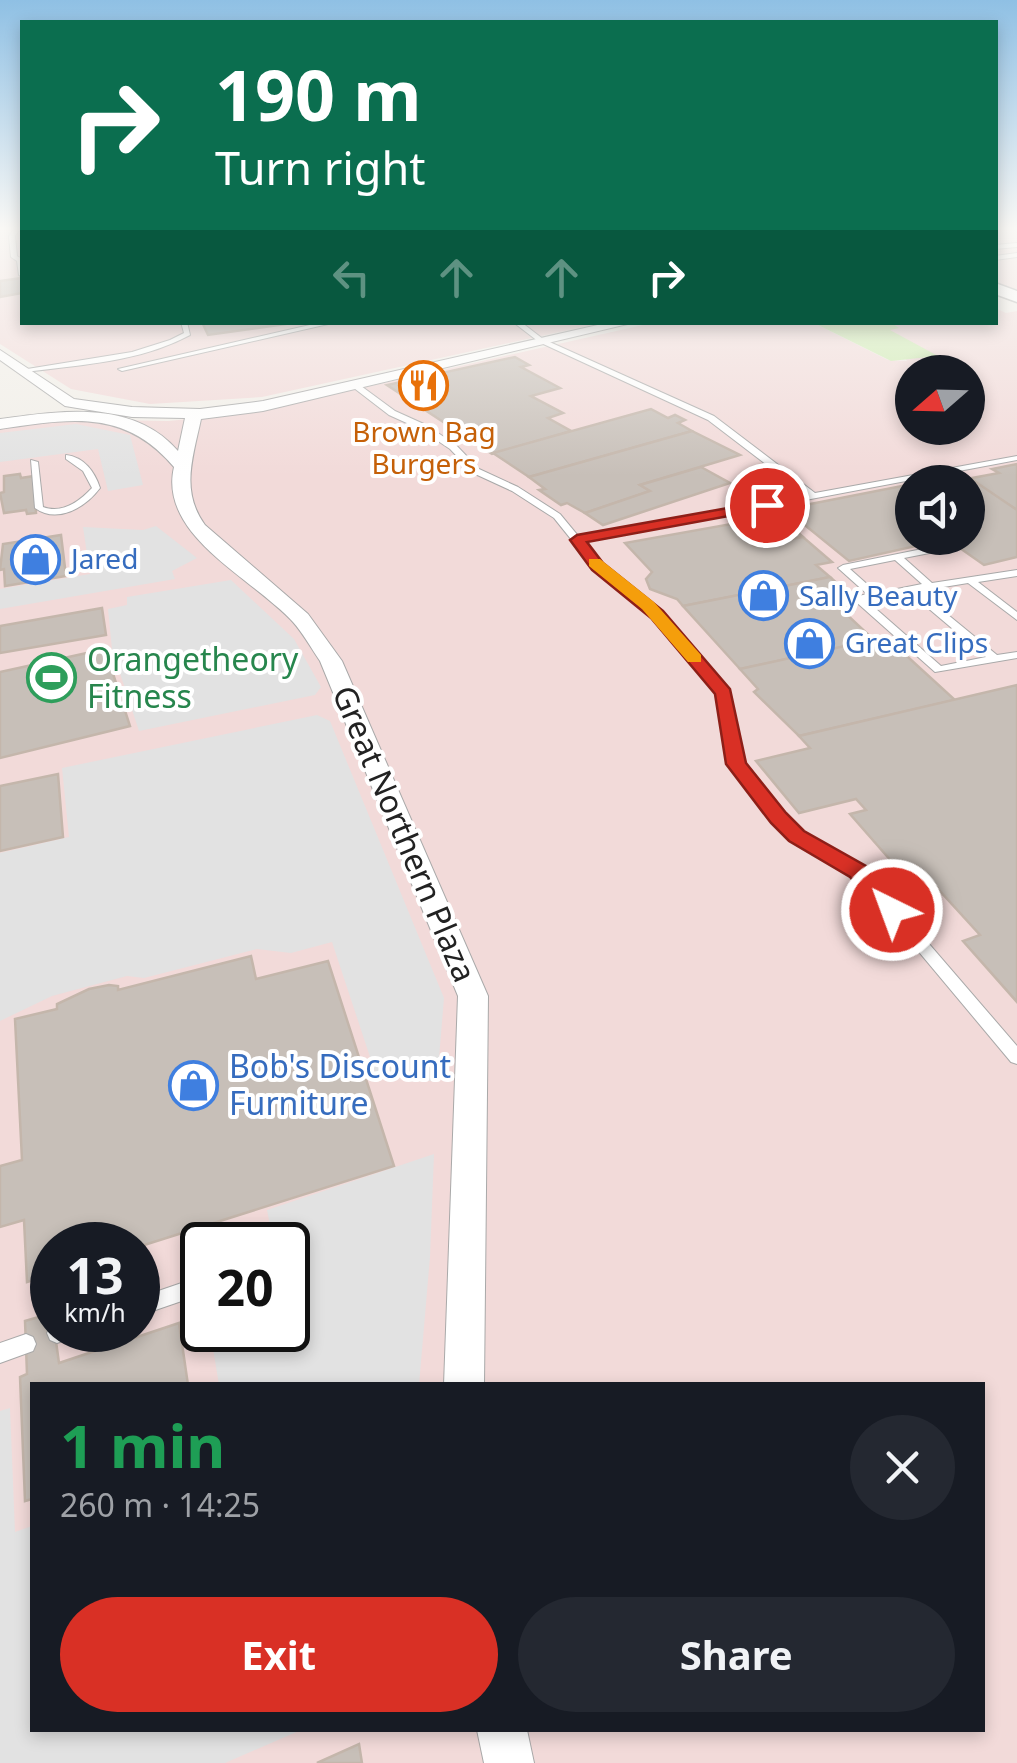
<!DOCTYPE html>
<html lang="en">
<head>
<meta charset="utf-8">
<style>
	:root { --surface:#171b24; --page:#242831; --text:#f1f3f6; --muted:#9ea1a6; --accent:#d93025 }
	body { margin:0; font-family:"Noto Sans",sans-serif; background:var(--page); color:var(--text); height:100vh; display:flex; flex-direction:column; font-size:38px; white-space:nowrap }
	* { box-sizing:border-box; margin:0 }
	p { font-size:32px; color:var(--muted) }
	.icon { flex:none; width:55px; height:55px; fill:none; stroke:currentColor; stroke-width:2; stroke-linecap:round; stroke-linejoin:round }
	.map { position:relative; flex:1; overflow:hidden }
	.sheet { position:absolute; left:30px; top:1382px; width:955px; height:350px; display:flex; flex-direction:column; background:var(--surface); border-radius:0px; box-shadow:0 5px 15px #0003 }
	.sheet>* { flex:none }
	.guide { position:absolute; left:20px; top:20px; width:978px; height:305px; border-radius:0px; box-shadow:0 5px 15px #0003; background:#0b6e4f; color:#fff; overflow:hidden }
	.needle { width:65px; rotate:250deg }
	.tools { position:absolute; left:895px; top:355px; display:grid; gap:20px }
	.tools a { display:grid; place-items:center; width:90px; height:90px; border-radius:50%; background:var(--surface); box-shadow:0 5px 15px #0003; font-size:50px }
	.speed { position:absolute; left:30px; top:1222px; display:flex; gap:20px; font-size:50px; font-weight:700; text-align:center }
	.speed>* { display:grid; place-content:center; width:130px; height:130px; border-radius:50%; background:var(--surface); box-shadow:0 5px 15px #0003; line-height:1 }
	.speed small { font-size:25px; font-weight:400 }
	.speed .limit { border:5px solid #111; border-radius:15px; background:#fff; color:#111 }
	.pin { position:absolute; display:grid; place-items:center; width:85px; height:85px; color:#fff; margin:-42px; border:5px solid #fff; border-radius:50%; box-shadow:0 2px 10px #0007 }
	.me { position:absolute; width:110px; margin:-55px; rotate:318deg; stroke-linejoin:round; filter:drop-shadow(0 0 8px #0008) }
	.turn { display:flex; align-items:center; gap:35px; height:210px; padding:0 30px; font-size:45px }
	.turn .icon { width:130px; height:130px; stroke-width:2.5 }
	.turn b { display:block; font-size:70px; line-height:85px }
	.lanes { display:flex; align-items:center; height:95px; padding:0 30px; background:#0003; justify-content:center; gap:50px; direction:ltr }
	.lanes .off { opacity:.35 }
	.round { display:grid; place-items:center; flex:none; width:105px; height:105px; border-radius:52px; background:var(--page) }
	.overview { display:flex; align-items:center; justify-content:space-between; height:170px; padding:0 30px }
	h1 { font-size:60px; font-weight:700; line-height:75px; color:#1e9e55 }
	.primary-button { display:flex; gap:20px; margin-top:auto; padding:20px 30px }
	.primary-button a { flex:1; height:115px; border-radius:60px; background:var(--accent); color:#fff; font-size:40px; font-weight:700; line-height:115px; text-align:center }
	.primary-button a+a { background:var(--page); color:var(--text) }
	.map>svg:first-child { display:block }
	.commercial { fill:#f2dad9; fill-rule:evenodd }
	.grass { fill:#cdebb0 }
	.parking { fill:#e2e2e2 }
	.building { fill:#c7bfb8; stroke:#c4b6ab; stroke-width:2.5 }
	.lines { fill:none; stroke-linecap:round; stroke-linejoin:round }
	.service-casing { stroke:#a9a9a9; stroke-width:2 }
	.minor-casing { stroke:#a9a9a9; stroke-width:2 }
	.tertiary-casing { stroke:#a9a9a9; stroke-width:3 }
	.service { fill:#fff; fill-rule:evenodd }
	.minor { fill:#fff; fill-rule:evenodd }
	.tertiary { fill:#fff; fill-rule:evenodd }
	.route { fill:#d93025; stroke:#8d1f18; stroke-width:2.5 }
	.slow { fill:#f59e0b }
	.labels { text-anchor:middle; stroke-width:8; stroke-linejoin:round; paint-order:stroke }
	.far-food-label { font-size:28px; fill:#c56008; stroke:#fff }
	.far-shop-label { font-size:28px; fill:#366cbe; stroke:#fff; text-anchor:start }
	.leisure-label { font-size:32px; fill:#27864d; stroke:#fff; text-anchor:start }
	.street-label { font-size:32px; fill:#222; stroke:#fff }
	.shop-label { font-size:32px; fill:#366cbe; stroke:#fff; text-anchor:start }
</style>
</head>
<body>
<div class="map">
<svg width="1017" height="1763" viewBox="0 0 1017 1763">
	<rect width="100%" height="100%" fill="#f2efe9"/>
	<g class="commercial">
		<path d="M0,229H22V322L601,323L262,397L150,404L71,389L0,344Z"/>
		<path d="M995,229H1017V292L995,284Z"/>
		<path d="M995,308L1006,313L1017,311V1763H0V426L51,419L168,421L251,413L652,323H814L888,360L907,361L888,329L891,323L995,322ZM912,372H968V428H912ZM912,482H968V538H912ZM52,1245H138V1330H52ZM202,1245H288V1330H202ZM32,1385H982V1730H32Z"/>
	</g>
	<path class="grass" d="M814,323H896L893,324L899,328L890,330L938,356L891,361Z"/>
	<g class="parking">
		<path d="M76,424L130,435L143,485L108,491L98,449L0,462V433Z"/>
		<path d="M156,526L197,558L172,571L175,579L0,609V589L90,574L83,527L143,530Z"/>
		<path d="M231,580L294,639L321,687L315,695L139,731L112,649L108,609L127,605V597Z"/>
		<path d="M317,715L330,721L444,998L437,1082L375,1072L332,942L291,953L257,949L144,978L127,976L52,996L0,1021V853L69,837L62,768Z"/>
		<path d="M434,1154L430,1257L419,1385H219L210,1330H288V1245H274L267,1210Z"/>
		<path d="M10,1408L15,1532L32,1526V1730H301L225,1763H0V1411Z"/>
	</g>
	<g class="building">
		<path d="M22,278V293L0,297V281Z"/>
		<path d="M202,322H300L208,335Z"/>
		<path d="M515,357L529,365L521,367L560,388L531,396L563,413L548,418L571,431L492,454L387,385Z"/>
		<path d="M651,409L668,418L675,415L685,420L678,423L692,431L529,477L493,453Z"/>
		<path d="M692,431L740,455L640,485L650,491L585,513L567,503L561,505L539,490L545,489L529,477Z"/>
		<path d="M1017,464V510L967,479L999,473L992,469Z"/>
		<path d="M701,467L730,483L603,525L585,513L650,491L640,485Z"/>
		<path d="M20,474L21,478L34,476L36,513L27,514L26,510L4,513L0,493L4,492V476Z"/>
		<path d="M964,474L1017,510V557L984,565L947,539L849,561L785,509L912,484V538H968V482H921Z"/>
		<path d="M779,515L803,537L754,546L731,524Z"/>
		<path d="M731,524L754,546L803,537L832,562L816,565L830,577L683,606L677,599L650,589L646,579L652,572L625,543Z"/>
		<path d="M61,535L66,576L5,586L4,569L0,570L3,544Z"/>
		<path d="M830,577L841,587L829,589L853,611L844,612L874,640L740,669L683,606Z"/>
		<path d="M102,608L106,635L0,653V626Z"/>
		<path d="M886,637L955,700L799,736L754,692L758,689L740,669Z"/>
		<path d="M105,649L130,726L0,758V672Z"/>
		<path d="M1017,685V1002L963,941L980,935L917,866L900,871L850,814L866,810L856,799L799,813L756,761L810,748L799,736Z"/>
		<path d="M58,774L63,837L0,851V786Z"/>
		<path d="M251,956L256,979L328,961L394,1166L138,1247L52,1245V1274L27,1282L24,1220L0,1227V1166L22,1160L15,1019L57,1009V1004L89,989L109,985L118,986V990Z"/>
		<path d="M52,1313L59,1363L179,1323L188,1385H32V1499L25,1501L20,1377L27,1374L25,1321Z"/>
		<path d="M359,1744L362,1763H317Z"/>
	</g>
	<g class="lines">
		<defs>
			<g id="service">
				<path d="M14,229H20L15,236L17,256L22,259V277L19,275L17,261L11,257L9,236Z"/>
				<path d="M1013,229H1017V232Z"/>
				<path d="M1017,243V247L995,249V245Z"/>
				<path d="M1017,253V257L995,260V256Z"/>
				<path d="M181,322H187L190,335C140,362 80,365 25,372L21,370L132,352L170,340L184,333Z"/>
				<path d="M323,322H337L122,371L118,369Z"/>
				<path d="M513,322H521L543,339L714,416L815,493L1017,456V460L583,542L601,565L657,608L731,696L742,763L783,815L802,833L868,873L1017,1046V1064L1011,1062L858,879L792,839L773,821L730,764L721,698L649,612L595,569L554,518L512,491L473,473L450,449L420,429L389,415L350,385L357,383L395,411L426,425L456,445L479,469L518,487L560,514L579,537L806,495L708,420L539,342Z"/>
				<path d="M66,455C84,457 95,472 100,488C85,508 57,524 35,508L31,460L38,462L43,507C62,514 79,502 92,488L83,471L66,459Z"/>
				<path d="M952,543L957,546L955,548L904,558L932,583L1017,570V576L978,582L1017,612V620L968,583L919,591L997,655L1017,652V658L935,672L855,601V597L867,594L838,568L843,565ZM895,560L922,584L877,593L850,569ZM909,592L986,657L941,666L867,601Z"/>
				<path d="M202,1276V1294L138,1316V1298Z"/>
				<path d="M52,1325V1330H77L74,1337L57,1343L50,1340L47,1333Z"/>
				<path d="M26,1334L33,1337L36,1344L33,1351L0,1363V1343Z"/>
			</g>
			<g id="minor">
				<path d="M611,322H636L263,411L201,419C193,457 180,491 205,525L308,614L342,661L488,996L484,1385H444L458,996L320,661C311,648 303,633 293,622C253,578 158,536 174,467C124,408 70,419 0,429V419C60,411 133,399 178,451L185,418L132,417L65,406L0,360V350L74,399L132,407L200,409L263,401Z"/>
				<path d="M477,1730H527L534,1763H484Z"/>
			</g>
			<path id="tertiary" d="M995,283L1017,291V302L995,294Z"/>
		</defs>
		<use href="#service" class="service-casing"/>
		<use href="#minor" class="minor-casing"/>
		<use href="#tertiary" class="tertiary-casing"/>
		<use href="#service" class="service"/>
		<use href="#minor" class="minor"/>
		<use href="#tertiary" class="tertiary"/>
	</g>
	<linearGradient id="sky" x2="0" y2="1"><stop stop-color="#8fc0e4"/><stop offset="0.48" stop-color="#f9f8f5"/><stop offset="1" stop-color="#f9f8f5" stop-opacity="0"/></linearGradient>
	<rect width="1017" height="476" fill="url(#sky)"/>
	<path class="route" d="M767,501L774,505L772,508L587,542L603,563L663,611L730,689L746,763L786,813L804,831L866,866L901,904L904,910L901,916H884L850,877L789,841L771,823L726,764L715,694L651,618L592,570L570,540L577,535Z"/>
	<path class="slow" d="M589,559H600L654,602L701,655V662H688L642,609L589,566Z"/>
	<defs>
		<symbol id="restaurant-ring" viewBox="-11 -11 22 22"><circle r="9.5" fill="#fff" stroke="#e8710a" stroke-width="1.5"/><path d="M-5-6h1v4h1v-4h1v4h1v-4h1v5L-1.5 .5V6h-2V.5L-5-1ZM5-6V6H3V1.5H1.5Q1.5-4 5-6Z" fill="#e8710a"/></symbol>
		<symbol id="shop-ring" viewBox="-11 -11 22 22"><circle r="9.5" fill="#fff" stroke="#3f7fe0" stroke-width="1.5"/><path d="M-5-2.5h2.3a2.7 3.5 0 0 1 5.4 0H5L5.5 6h-11ZM-1.5-2.5h3a1.5 2.3 0 0 0-3 0Z" fill="#3f7fe0"/></symbol>
		<symbol id="stadium-ring" viewBox="-11 -11 22 22"><circle r="9.5" fill="#fff" stroke="#2e9e5b" stroke-width="1.5"/><path d="M0-5a6.5 5 0 1 0 0 10a6.5 5 0 1 0 0-10ZM-3.5-1.8h7v3.6h-7Z" fill="#2e9e5b"/></symbol>
	</defs>
	<g fill-rule="evenodd">
		<use href="#restaurant-ring" x="396" y="358" width="55" height="55"/>
		<use href="#shop-ring" x="8" y="532" width="55" height="55"/>
		<use href="#shop-ring" x="736" y="568" width="55" height="55"/>
		<use href="#shop-ring" x="782" y="616" width="55" height="55"/>
		<use href="#stadium-ring" x="24" y="650" width="55" height="55"/>
		<use href="#shop-ring" x="166" y="1058" width="55" height="55"/>
	</g>
	<g class="labels">
		<g class="far-food-label">
			<text x="424" y="442">Brown Bag<tspan x="424" dy="32">Burgers</tspan></text>
		</g>
		<g class="far-shop-label">
			<text x="71" y="569">Jared</text>
			<text x="799" y="606">Sally Beauty</text>
			<text x="845" y="653">Great Clips</text>
		</g>
		<g class="leisure-label">
			<text x="87" y="671">Orangetheory<tspan x="87" dy="37">Fitness</tspan></text>
		</g>
		<g class="street-label">
			<text transform="translate(404 834) rotate(67)" y="11">Great Northern Plaza</text>
		</g>
		<g class="shop-label">
			<text x="229" y="1078">Bob's Discount<tspan x="229" dy="37">Furniture</tspan></text>
		</g>
	</g>
</svg>
<div class="tools">
<a><svg class="needle" viewBox="-14 -14 28 28"><path d="M0-13l5 13h-10z" fill="#e53935"/><path d="M0 13l5-13h-10z" fill="#9ea1a6"/></svg></a>
<a><svg class="icon" aria-label="sound" viewBox="0 0 24 24"><path d="M4 9h4l5-4v14l-5-4H4zM17 9q2 3 0 6"/></svg></a>
</div>
<div class="speed"><div>13<small>km/h</small></div><div class="limit">20</div></div>
<div class="pin" style="left:767px;top:505px;background:#d93025"><svg class="icon" aria-label="arrive" viewBox="0 0 24 24"><path d="M6 21V4h12l-3 4 3 4H6"/></svg></div>
<svg class="me" style="left:892px;top:910px" viewBox="-20 -20 40 40"><circle r="17" fill="#d93025" stroke="#fff" stroke-width="3"/><path d="M0-11L8 9 0 5-8 9z" fill="#fff"/></svg>
<div class="guide">
<div class="turn"><svg class="icon" aria-label="right" viewBox="0 0 24 24"><path d="M7 20v-9h11M14 6l5 5-5 5"/></svg><div><b>190 m</b>Turn right</div></div>
<div class="lanes"><svg class="icon off" aria-label="left" viewBox="0 0 24 24"><path d="M17 20v-9H6M10 6l-5 5 5 5"/></svg><svg class="icon off" aria-label="ahead" viewBox="0 0 24 24"><path d="M12 20V5M6 11l6-6 6 6"/></svg><svg class="icon off" aria-label="ahead" viewBox="0 0 24 24"><path d="M12 20V5M6 11l6-6 6 6"/></svg><svg class="icon" aria-label="right" viewBox="0 0 24 24"><path d="M7 20v-9h11M14 6l5 5-5 5"/></svg></div>
</div>
<section class="sheet">
<div class="overview"><div><h1>1 min</h1><p>260 m · 14:25</p></div><a class="round"><svg class="icon" aria-label="close" viewBox="0 0 24 24"><path d="M6 6l12 12M18 6L6 18"/></svg></a></div>
<div class="primary-button"><a>Exit</a><a>Share</a></div>
</section>
</div>
</body>
</html>
